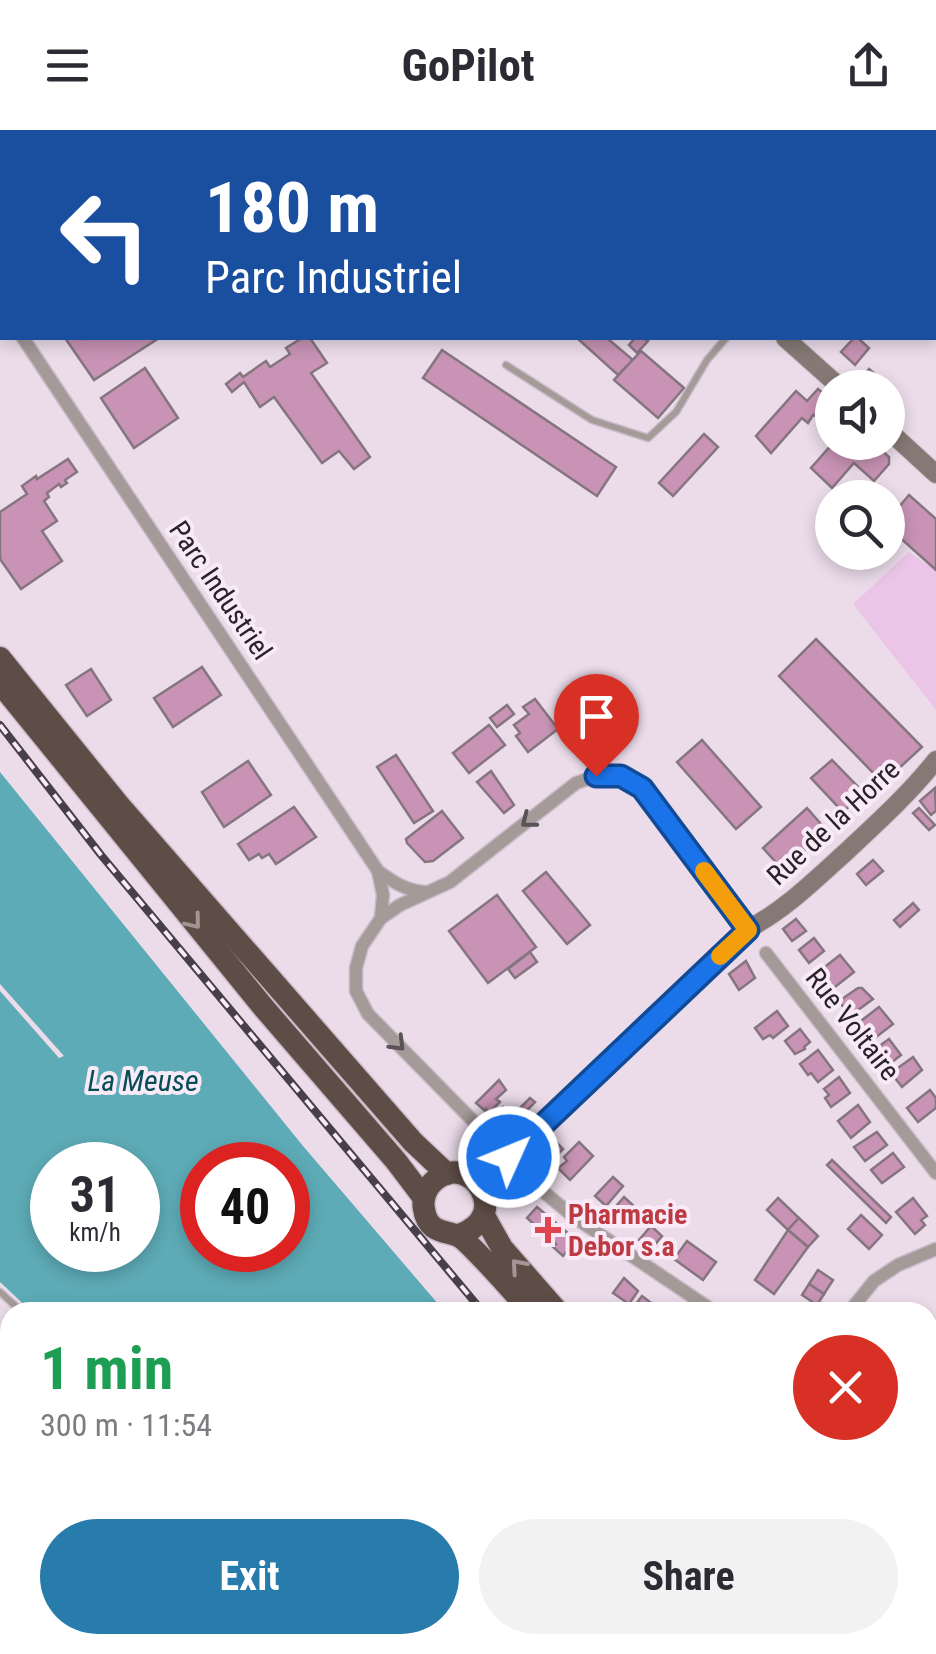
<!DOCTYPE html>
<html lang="en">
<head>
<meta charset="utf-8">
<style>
	:root { --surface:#fff; --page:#f2f2f3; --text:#2b2b33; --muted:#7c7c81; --accent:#277cac }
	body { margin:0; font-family:"Roboto Condensed",sans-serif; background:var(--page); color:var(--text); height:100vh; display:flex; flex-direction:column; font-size:38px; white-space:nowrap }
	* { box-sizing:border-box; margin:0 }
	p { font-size:32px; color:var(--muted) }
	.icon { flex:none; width:55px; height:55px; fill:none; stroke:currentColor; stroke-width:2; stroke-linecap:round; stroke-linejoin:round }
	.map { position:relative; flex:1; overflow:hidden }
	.panel { position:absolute; left:0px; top:1172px; width:938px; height:352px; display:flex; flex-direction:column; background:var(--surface); border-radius:30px 30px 0 0; box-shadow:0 5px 15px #0003 }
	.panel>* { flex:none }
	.hud { position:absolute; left:0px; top:0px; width:938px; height:210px; box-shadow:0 5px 15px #0003; background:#1a4fa0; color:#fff; overflow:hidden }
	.controls { position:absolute; left:815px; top:240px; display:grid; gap:20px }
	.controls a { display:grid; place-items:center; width:90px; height:90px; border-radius:50%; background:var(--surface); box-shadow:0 5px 15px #0003; font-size:50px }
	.speed { position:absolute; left:30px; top:1012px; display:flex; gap:20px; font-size:50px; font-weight:700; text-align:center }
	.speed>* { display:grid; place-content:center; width:130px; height:130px; border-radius:50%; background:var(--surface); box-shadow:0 5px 15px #0003; line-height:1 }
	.speed small { font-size:25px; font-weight:400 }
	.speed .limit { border:15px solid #d22; background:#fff; color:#111 }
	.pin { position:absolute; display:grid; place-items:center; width:85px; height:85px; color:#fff; margin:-102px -42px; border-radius:50% 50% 50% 0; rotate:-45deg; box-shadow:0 0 10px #0007 }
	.pin .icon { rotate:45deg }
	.me { position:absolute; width:110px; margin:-55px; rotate:46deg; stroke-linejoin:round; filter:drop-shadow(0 0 8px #0008) }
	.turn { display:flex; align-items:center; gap:35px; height:210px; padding:0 40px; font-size:45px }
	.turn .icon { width:130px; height:130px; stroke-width:2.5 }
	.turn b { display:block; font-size:70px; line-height:85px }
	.round { display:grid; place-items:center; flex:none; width:105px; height:105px; border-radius:52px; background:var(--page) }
	.overview { display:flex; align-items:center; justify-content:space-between; height:170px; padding:0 40px }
	h1 { font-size:60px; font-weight:700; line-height:75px; color:#1e9e55 }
	.button { display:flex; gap:20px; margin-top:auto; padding:20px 40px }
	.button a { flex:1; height:115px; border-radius:60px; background:var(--accent); color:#fff; font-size:40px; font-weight:700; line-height:115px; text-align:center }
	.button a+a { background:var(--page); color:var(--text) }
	header { display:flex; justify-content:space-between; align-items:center; height:130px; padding:0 40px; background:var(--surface); font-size:45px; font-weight:700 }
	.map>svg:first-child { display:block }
	.green { fill:#eac5e7 }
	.water { fill:#5dabb6; fill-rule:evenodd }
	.building { fill:#c893b5; stroke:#85757f; stroke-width:2.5 }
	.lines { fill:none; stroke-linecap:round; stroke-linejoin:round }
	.lane-casing { stroke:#c9bbc7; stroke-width:9 }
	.street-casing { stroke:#c9bbc7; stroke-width:15 }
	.secondary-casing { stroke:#c9bbc7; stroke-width:20 }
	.highway-casing { stroke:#c9bbc7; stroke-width:25 }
	.lane { stroke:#a49b99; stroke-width:6 }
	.street { stroke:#a49b99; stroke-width:12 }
	.secondary { stroke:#867975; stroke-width:18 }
	.highway { stroke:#5e4d47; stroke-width:22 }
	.rail-casing { stroke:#484048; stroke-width:8 }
	.rail { stroke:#f9eaf7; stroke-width:4; stroke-dasharray:11; stroke-linecap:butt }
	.oneway { stroke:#5a5356 }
	.oneway2 { stroke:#a49496 }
	.route-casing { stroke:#114b97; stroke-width:25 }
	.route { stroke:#1a73e8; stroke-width:18 }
	.slow { stroke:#f59e0b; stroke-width:18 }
	.health-dot { fill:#e0444e; stroke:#f9eaf7; stroke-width:4 }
	.labels { text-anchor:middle; stroke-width:8; stroke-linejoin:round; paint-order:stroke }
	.street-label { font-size:28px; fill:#292329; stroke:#f9eaf7 }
	.health-label { font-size:28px; font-weight:bold; fill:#be3a42; stroke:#f9eaf7; text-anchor:start }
	.water-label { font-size:30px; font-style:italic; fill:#054e57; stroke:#f9eaf7 }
</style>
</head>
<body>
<header><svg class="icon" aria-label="menu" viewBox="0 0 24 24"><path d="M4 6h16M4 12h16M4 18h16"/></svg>GoPilot<svg class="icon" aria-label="share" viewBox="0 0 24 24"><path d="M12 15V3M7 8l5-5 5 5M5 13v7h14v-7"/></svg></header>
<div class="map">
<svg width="936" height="1524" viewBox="0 0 936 1524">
	<rect width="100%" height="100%" fill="#ecdcea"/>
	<path class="green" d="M909,422L936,440V580L853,474Z"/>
	<g class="water">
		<path d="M0,642L303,1016L445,1182H32L0,1152V861L59,928L64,926L0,854ZM52,1035H138V1120H52ZM202,1035H288V1120H202Z"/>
		<path d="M380,1515H741L749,1524H389Z"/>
	</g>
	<g class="building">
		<path d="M65,208L82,209L159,208L94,250Z"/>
		<path d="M302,208H310L327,233L311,243L370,327L354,339L339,321L322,333L274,267L260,277L244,252L232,262L226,254L240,243L243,247L266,231L270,237L290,224L286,218Z"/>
		<path d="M577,208H607L633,230L618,245Z"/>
		<path d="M635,208H643L648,211L637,223L629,215Z"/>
		<path d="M854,208H858L869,218L855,235L841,222Z"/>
		<path d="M442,220L616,337L597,366L423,248Z"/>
		<path d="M641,221L684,258L658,288L614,250Z"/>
		<path d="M145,238L178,288L134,318L101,268Z"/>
		<path d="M869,239L884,252L879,258H863L858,253Z"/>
		<path d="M818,259L832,270V277L819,287L813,285L808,293L802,288L771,323L756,306L796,261L807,271Z"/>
		<path d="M704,304L718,317L673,366L659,353Z"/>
		<path d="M834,312H873L889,327V334L874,351L854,333L832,358L811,338Z"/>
		<path d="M68,329L77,342L65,350L67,353L61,357L59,354L47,363L49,367L44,371L57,391L42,401L62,431L21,459L0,429V382L27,364L22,356L36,346L37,349Z"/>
		<path d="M909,365L936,389V440L888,397V390Z"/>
		<path d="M816,509L922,617L883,653L779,546Z"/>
		<path d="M202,537L221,565L173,597L154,568Z"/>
		<path d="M91,539L111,570L87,586L66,555Z"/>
		<path d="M535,569L558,599L528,622L516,606L520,603L514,595L529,584L523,577Z"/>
		<path d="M507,575L514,584L497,597L490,588Z"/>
		<path d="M489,595L505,615L469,643L453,623Z"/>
		<path d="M702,610L761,677L736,699L677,632Z"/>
		<path d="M396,625L433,681L414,693L377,637Z"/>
		<path d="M832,630L864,663L843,682L811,648Z"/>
		<path d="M248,631L271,665L224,697L202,662Z"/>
		<path d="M491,641L514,675L504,683L477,652Z"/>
		<path d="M935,658L936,681L931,685L920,671Z"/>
		<path d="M294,677L316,707L276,734L269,724L262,728L259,724L249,730L238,714Z"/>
		<path d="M807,678L827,701L783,740L763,718Z"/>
		<path d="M919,678L935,695L929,700L913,683Z"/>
		<path d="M442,681L463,708L433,731L425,732L407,713L406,709Z"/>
		<path d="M873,730L883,741L866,755L857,744Z"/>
		<path d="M546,742L590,795L567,814L523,761Z"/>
		<path d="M497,765L536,817L488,853L449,801Z"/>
		<path d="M913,773L919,780L900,797L894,790Z"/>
		<path d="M796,789L806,801L792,811L783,799Z"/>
		<path d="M814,808L824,821L809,833L799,820Z"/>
		<path d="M530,822L537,832L515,848L508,839Z"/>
		<path d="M840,825L854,842L831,860L817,843Z"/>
		<path d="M746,831L755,848L739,860L729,844Z"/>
		<path d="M858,858H862L873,869L850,886L839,871Z"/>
		<path d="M879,877L893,894L871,911L857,894Z"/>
		<path d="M777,881L788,896L773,908L770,905L763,909L755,898Z"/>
		<path d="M800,899L810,912L804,917L805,919L795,924L785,911Z"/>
		<path d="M889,909L901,925L887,936L874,920Z"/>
		<path d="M818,920L833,940L818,952L811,943L808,945L800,934Z"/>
		<path d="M913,927L922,940L902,957L891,943Z"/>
		<path d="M839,947L850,963L831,977L825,968L829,965L824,959Z"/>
		<path d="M499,950L506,960L496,969L500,972L489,983L486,979L485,981L476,973Z"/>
		<path d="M930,960L936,968V978L918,992L907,978Z"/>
		<path d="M530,968L535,972L500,1008L486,995L503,977L512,986Z"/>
		<path d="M858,975L870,992L851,1008L838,991Z"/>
		<path d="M877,1002L887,1015L865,1031L854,1017Z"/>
		<path d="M552,1008L563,1019L550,1032L539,1022Z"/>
		<path d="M579,1012L593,1026L570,1050L558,1038L567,1031L564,1027Z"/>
		<path d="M893,1023L904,1037L882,1053L871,1040Z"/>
		<path d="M832,1030L891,1087L886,1093L827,1035Z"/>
		<path d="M613,1047L623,1056L606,1076L595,1066Z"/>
		<path d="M624,1067L635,1077L623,1091L612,1081Z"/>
		<path d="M778,1068L799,1088L788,1100L767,1080Z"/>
		<path d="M913,1068L927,1086L921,1090L925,1095L915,1104L896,1082Z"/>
		<path d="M537,1077L576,1110L563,1126L553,1117L556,1114L527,1088Z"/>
		<path d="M861,1085L882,1105L869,1119L848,1099Z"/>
		<path d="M799,1088L818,1106L808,1117L788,1100Z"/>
		<path d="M651,1096L662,1106L652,1118L639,1110Z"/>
		<path d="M788,1100L808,1117L774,1164L755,1150Z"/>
		<path d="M687,1111L716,1132L703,1150L674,1129Z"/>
		<path d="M818,1140L833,1150L824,1164L809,1154Z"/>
		<path d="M624,1148L638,1161L629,1174L613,1163Z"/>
		<path d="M809,1154L824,1164L817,1175L802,1165Z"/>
		<path d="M642,1166L659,1179L657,1182H630Z"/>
		<path d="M928,1258L932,1263L936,1259V1316L933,1319L928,1313Z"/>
		<path d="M936,1367V1517L928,1508V1375Z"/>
		<path d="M6,1476L10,1479V1495L4,1501L0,1498V1480Z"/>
		<path d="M36,1515H58L48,1524H39L33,1518Z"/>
		<path d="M111,1515H132L127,1524H111L107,1522Z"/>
		<path d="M132,1515H137L145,1521L149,1515H153L148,1524H127Z"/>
	</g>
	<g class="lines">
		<defs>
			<g id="lane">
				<path d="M506,235L592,290L648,308L676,282L707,230L726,208"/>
				<path d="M0,1162L22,1182"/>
				<path d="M928,1212L936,1201"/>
				<path d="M367,1515L376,1524"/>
				<path d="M914,1515L922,1524"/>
			</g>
			<g id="street">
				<path d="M0,172L2,176"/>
				<path d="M23,208L378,741C393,752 405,760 424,762"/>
				<path d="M378,741L383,765L381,788"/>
				<path d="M766,823L936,1043"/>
				<path d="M715,1182L574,1087L540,1059L368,884L356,861V838L362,816L381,788L400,775L450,752L576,653C604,643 616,643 641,658L748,799"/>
				<path d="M849,1182L874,1151L898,1135L936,1119"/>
				<path d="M0,1439L10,1449"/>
				<path d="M81,1515L94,1524"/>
			</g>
			<g id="secondary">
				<path d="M549,0L552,2"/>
				<path d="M785,208L841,258"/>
				<path d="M888,300L936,344"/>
				<path d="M458,1043L499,1034L509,1027L748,799C785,780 816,749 847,721C878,692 909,664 936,630"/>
				<path d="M0,1380L10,1385"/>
				<path d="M295,1515L315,1524"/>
			</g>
			<g id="highway">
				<path d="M0,528L118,674L413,1012L447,1044"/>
				<path d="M0,553L264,878L396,1031L424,1068"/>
				<path d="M484,1086L502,1118L558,1182"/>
				<path d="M459,1105C515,1086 469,1019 434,1051C426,1058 422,1069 424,1079C428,1107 451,1099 463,1109C488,1132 509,1158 532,1182"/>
				<path d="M835,1515L843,1524"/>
				<path d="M861,1515L869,1524"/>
			</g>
		</defs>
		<use href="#lane" class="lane-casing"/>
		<use href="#street" class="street-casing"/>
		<use href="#secondary" class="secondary-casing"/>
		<use href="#highway" class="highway-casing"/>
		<use href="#lane" class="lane"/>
		<use href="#street" class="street"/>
		<use href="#secondary" class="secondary"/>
		<use href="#highway" class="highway"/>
		<defs>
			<g id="rail">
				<path d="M0,595L101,725L483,1182"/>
				<path d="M784,1515L792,1524"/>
			</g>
		</defs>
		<use href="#rail" class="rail-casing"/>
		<use href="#rail" class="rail"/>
	</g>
	<defs><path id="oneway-chevron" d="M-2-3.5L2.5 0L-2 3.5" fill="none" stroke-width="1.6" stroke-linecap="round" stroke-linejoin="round" transform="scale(2.5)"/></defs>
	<g class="oneway">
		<use href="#oneway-chevron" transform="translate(528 691) rotate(142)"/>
		<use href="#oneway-chevron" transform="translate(398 914) rotate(45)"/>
	</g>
	<g class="oneway2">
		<use href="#oneway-chevron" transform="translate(194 792) rotate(51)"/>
		<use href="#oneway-chevron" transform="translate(518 1136) rotate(-131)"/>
	</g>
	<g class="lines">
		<defs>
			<path id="route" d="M509,1027L748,800L642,658L621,646H596"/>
		</defs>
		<use href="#route" class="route-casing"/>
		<use href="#route" class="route"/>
		<path class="slow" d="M704,741L748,800L720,826"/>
	</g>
	<path class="health-dot" d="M543 1085h10v10h10v10h-10v10h-10v-10h-10v-10h10z"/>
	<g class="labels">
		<g class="street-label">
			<text transform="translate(221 460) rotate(56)" y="10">Parc Industriel</text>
			<text transform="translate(833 692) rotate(-43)" y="10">Rue de la Horre</text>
			<text transform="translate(853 894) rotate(52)" y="10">Rue Voltaire</text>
		</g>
		<g class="health-label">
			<text x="568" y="1094">Pharmacie<tspan x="568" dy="32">Debor s.a</tspan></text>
		</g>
		<g class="water-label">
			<text x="143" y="961">La Meuse</text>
		</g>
	</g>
</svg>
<div class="controls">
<a><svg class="icon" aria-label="sound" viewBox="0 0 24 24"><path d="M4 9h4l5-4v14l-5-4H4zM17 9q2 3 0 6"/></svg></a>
<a><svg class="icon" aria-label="search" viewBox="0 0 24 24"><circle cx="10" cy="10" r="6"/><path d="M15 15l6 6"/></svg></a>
</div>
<div class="speed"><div>31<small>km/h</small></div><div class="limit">40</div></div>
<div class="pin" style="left:596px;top:646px;background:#d93025"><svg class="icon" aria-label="arrive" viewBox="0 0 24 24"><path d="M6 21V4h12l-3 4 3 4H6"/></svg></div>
<svg class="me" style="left:509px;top:1027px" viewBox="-20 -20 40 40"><circle r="17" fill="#1a73e8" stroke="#fff" stroke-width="3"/><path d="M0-11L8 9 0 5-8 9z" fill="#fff"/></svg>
<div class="hud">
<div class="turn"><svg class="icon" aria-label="left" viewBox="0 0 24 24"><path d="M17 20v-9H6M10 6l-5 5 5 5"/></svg><div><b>180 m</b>Parc Industriel</div></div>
</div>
<section class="panel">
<div class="overview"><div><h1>1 min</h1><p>300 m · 11:54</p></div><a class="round" style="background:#d93025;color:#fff"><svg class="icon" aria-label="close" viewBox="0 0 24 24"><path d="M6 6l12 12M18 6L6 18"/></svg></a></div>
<div class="button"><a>Exit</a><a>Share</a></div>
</section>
</div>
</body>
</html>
